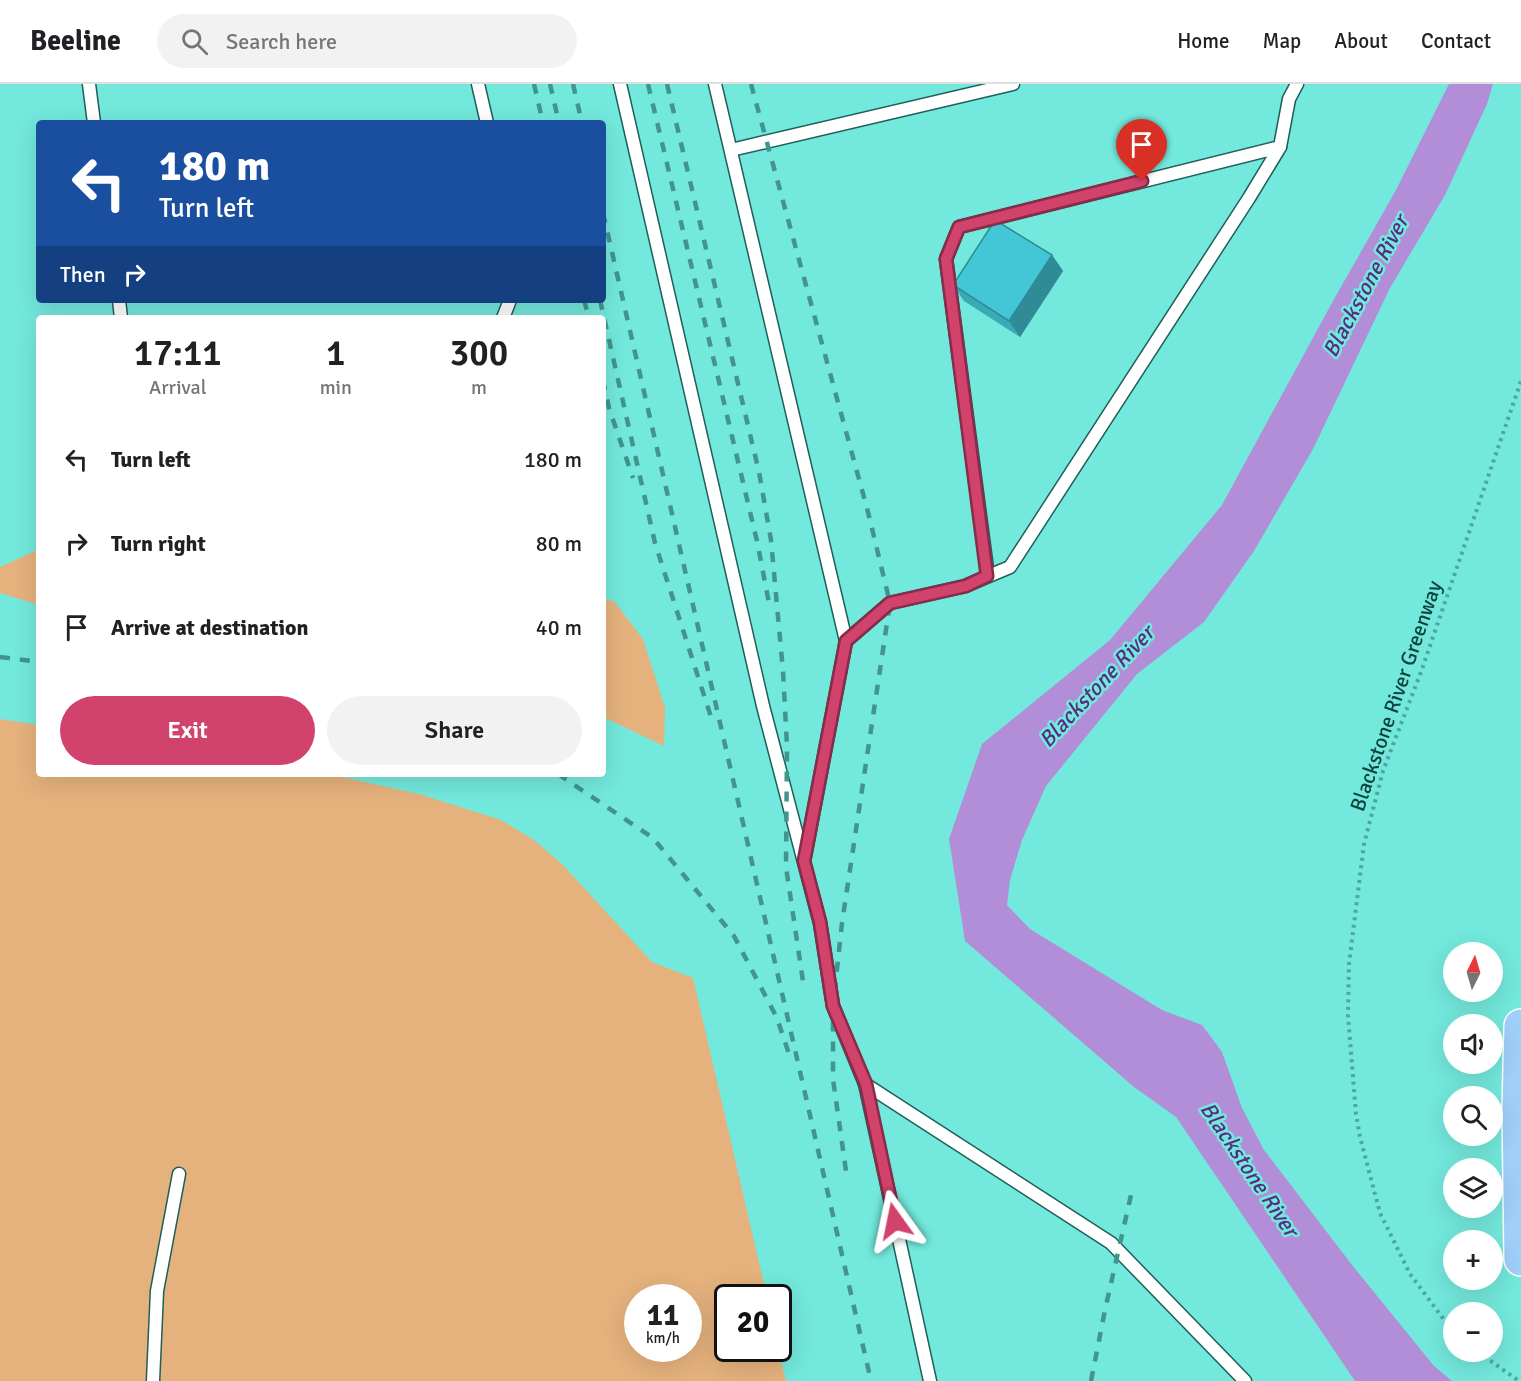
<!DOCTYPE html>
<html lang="en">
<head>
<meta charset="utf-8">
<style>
	:root { --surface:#fff; --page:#f2f2f2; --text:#202124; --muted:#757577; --line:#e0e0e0; --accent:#d1436d }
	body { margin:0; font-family:Signika,sans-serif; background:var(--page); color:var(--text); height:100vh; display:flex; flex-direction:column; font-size:22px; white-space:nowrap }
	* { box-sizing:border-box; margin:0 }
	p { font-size:20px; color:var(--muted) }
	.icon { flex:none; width:33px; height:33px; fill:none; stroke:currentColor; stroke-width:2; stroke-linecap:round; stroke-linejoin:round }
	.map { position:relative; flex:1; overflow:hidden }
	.sheet { position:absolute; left:36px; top:231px; width:570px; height:462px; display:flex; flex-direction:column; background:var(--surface); border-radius:6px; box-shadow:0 6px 24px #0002 }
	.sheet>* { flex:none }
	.banner { position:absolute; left:36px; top:36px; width:570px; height:183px; border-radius:6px; box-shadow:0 6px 24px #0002; background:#1a4fa0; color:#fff; overflow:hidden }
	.needle { width:39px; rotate:5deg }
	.buttons { position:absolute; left:1443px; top:858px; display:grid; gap:12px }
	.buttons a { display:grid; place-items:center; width:60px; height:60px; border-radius:50%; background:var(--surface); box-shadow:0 6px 24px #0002; font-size:30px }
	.speed { position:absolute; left:624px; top:1200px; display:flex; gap:12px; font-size:30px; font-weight:700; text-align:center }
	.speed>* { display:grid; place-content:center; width:78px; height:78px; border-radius:50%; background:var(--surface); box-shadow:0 6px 24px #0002; line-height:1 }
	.speed small { font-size:15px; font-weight:400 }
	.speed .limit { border:3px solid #111; border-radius:9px; background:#fff; color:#111 }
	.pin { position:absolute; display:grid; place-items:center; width:51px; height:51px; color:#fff; margin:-62px -26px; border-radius:50% 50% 50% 0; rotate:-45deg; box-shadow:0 0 6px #0007 }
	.pin .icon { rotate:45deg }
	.me { position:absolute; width:66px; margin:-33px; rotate:348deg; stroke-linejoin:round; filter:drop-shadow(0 0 4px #0008) }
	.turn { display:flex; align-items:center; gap:21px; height:126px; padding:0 24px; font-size:27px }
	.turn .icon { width:78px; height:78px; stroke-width:2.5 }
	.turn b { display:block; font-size:42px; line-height:51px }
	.then { display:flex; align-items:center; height:57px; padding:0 24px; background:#0003; gap:12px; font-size:22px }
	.eta { display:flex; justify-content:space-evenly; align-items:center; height:102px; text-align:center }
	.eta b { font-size:36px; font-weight:600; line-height:42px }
	.primary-button { display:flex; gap:12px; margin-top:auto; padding:12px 24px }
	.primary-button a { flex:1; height:69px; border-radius:36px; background:var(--accent); color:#fff; font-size:24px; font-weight:600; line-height:69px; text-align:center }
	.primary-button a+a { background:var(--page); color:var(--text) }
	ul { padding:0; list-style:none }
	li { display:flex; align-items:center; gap:18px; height:84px; padding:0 24px }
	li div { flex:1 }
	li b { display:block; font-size:22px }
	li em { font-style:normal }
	header { display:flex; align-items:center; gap:36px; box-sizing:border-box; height:84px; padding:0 30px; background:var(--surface); border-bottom:2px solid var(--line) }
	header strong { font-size:28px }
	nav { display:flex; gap:33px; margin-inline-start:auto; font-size:21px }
	.search { width:420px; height:54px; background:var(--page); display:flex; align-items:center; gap:15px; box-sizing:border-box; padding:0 21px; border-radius:33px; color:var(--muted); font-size:22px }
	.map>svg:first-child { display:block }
	.green { fill:#e5b27d; fill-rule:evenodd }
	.water { fill:#b38ed8 }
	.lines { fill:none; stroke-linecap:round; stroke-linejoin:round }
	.lane-casing { stroke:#1f5f59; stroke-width:15 }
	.highway-casing { stroke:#fff; stroke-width:36 }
	.path { stroke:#4ca79e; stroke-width:4; stroke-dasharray:3 4.5; stroke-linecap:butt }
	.lane { stroke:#fff; stroke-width:12 }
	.highway { stroke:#a0cffa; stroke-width:33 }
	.rail { stroke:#41958d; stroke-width:4.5; stroke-dasharray:10 10; stroke-linecap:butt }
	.wall { fill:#3aaab7 }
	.shaded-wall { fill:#2f8b95 }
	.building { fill:#43c6d5; stroke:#2f8b95; stroke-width:1.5 }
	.route-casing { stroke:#882c47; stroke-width:15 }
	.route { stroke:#d1436d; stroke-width:10 }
	.labels { text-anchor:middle; stroke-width:5; stroke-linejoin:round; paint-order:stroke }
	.street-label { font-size:21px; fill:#0f433f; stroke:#73e8dc }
	.water-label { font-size:22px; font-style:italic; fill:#5b2a82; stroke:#73e8dc }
</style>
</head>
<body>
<header>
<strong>Beeline</strong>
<div class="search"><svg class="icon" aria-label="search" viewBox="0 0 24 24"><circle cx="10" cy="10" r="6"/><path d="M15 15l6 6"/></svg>Search here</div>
<nav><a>Home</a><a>Map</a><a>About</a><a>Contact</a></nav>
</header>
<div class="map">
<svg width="1521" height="1297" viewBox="0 0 1521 1297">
	<rect width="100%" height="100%" fill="#73e8dc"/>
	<g class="green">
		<path d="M39,465V521L0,509V483Z"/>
		<path d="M603,515L614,517L643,555L665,624L664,662L603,633Z"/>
		<path d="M0,635L39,641V690H329L419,710L501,736L534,756L562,780L652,878L693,894L767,1213L728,1214V1264L778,1265L786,1297H0ZM638,1214H688V1264H638Z"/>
	</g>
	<path class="water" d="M1449,0H1493L1487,20L1445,111L1390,204L1313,365L1254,467L1204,538L1137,590L1046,702L1022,756L1010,796L1007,821L1030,845L1162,926L1202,941L1222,968L1242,1024L1264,1066L1352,1181L1434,1282L1452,1297H1355L1176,1033L1134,1003L965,857L949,755L982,660L1110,556L1222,421L1333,217L1396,106Z"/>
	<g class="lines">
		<defs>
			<g id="lane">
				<path d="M89,0L94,39"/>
				<path d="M478,0L487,39"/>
				<path d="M620,0L763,622L820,839L833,922L865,1000L1111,1159L1245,1297"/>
				<path d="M715,0L846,557L805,772"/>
				<path d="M731,66L1013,0"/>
				<path d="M119,216L121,234"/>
				<path d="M503,234L510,216"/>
				<path d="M988,492L946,175L959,143L1280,63"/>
				<path d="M846,557L890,519L965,502L1010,483L1249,114L1280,63L1289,15L1297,0"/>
				<path d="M865,1000L930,1297"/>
				<path d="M153,1297L157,1207L179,1090"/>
			</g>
			<path id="highway" d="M1521,942L1519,1025L1521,1175"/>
		</defs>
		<use href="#lane" class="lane-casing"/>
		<use href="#highway" class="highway-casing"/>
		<g class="path">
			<path d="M1454,1245L1445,1237L1410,1190L1380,1129L1360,1053L1356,1030L1348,931L1349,880L1364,760L1383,687L1421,588L1521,297"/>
			<path d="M1478,1268L1519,1297"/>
		</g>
		<use href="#lane" class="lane"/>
		<use href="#highway" class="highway"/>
		<g class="rail">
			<path d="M534,0L543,39"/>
			<path d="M550,0L559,39"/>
			<path d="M573,0L582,39"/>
			<path d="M648,0L757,457L769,519"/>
			<path d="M667,0L759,388L771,456L783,587L787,662L786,783L804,904"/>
			<path d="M751,0L868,428L890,519L842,839L833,922V995L847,1094"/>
			<path d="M603,129L871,1297"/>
			<path d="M584,216L589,234"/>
			<path d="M600,216L655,459L711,633"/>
			<path d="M603,296L609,324L633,394"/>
			<path d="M0,573L39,578"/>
			<path d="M558,690L653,754L734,852L777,934L790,973"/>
			<path d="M1091,1297L1105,1226L1131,1111"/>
		</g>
	</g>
	<path class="wall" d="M1052,171L1063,187L1020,253L964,217L953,201Z"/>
	<path class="shaded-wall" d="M1052,171L1063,187L1020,253L1009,237Z"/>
	<path class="building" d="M995,136L1052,171L1009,237L953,201Z"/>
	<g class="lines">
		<defs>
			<path id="route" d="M895,1137L866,1000L833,922L820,838L804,777L846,557L890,519L966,502L987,492L946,175L959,143L1142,97"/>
		</defs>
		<use href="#route" class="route-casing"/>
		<use href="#route" class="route"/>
	</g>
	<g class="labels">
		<g class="street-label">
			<text transform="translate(1396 612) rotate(-71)" y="7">Blackstone River Greenway</text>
		</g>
		<g class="water-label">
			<text transform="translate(1365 202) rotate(-62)" y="8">Blackstone River</text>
			<text transform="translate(1096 602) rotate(-47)" y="8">Blackstone River</text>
			<text transform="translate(1250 1085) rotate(56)" y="8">Blackstone River</text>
		</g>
	</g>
</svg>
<div class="buttons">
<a><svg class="needle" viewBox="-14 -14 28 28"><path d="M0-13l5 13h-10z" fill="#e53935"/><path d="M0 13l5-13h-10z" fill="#757577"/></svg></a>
<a><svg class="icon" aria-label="sound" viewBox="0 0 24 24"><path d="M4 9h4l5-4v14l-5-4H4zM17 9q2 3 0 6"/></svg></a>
<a><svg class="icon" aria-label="search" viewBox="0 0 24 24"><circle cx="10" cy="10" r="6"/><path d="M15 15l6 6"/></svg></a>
<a><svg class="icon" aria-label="layers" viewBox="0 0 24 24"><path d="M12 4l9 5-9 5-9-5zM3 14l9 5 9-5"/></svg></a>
<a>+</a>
<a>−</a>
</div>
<div class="speed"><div>11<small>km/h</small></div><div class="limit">20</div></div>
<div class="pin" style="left:1142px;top:97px;background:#d93025"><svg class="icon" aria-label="arrive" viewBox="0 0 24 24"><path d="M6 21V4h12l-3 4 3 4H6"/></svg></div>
<svg class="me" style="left:895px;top:1137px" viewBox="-20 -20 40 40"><path d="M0-17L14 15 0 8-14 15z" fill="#d1436d" stroke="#fff" stroke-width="4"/></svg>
<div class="banner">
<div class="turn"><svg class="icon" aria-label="left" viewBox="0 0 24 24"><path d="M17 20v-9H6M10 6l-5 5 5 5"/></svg><div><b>180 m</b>Turn left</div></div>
<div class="then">Then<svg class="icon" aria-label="right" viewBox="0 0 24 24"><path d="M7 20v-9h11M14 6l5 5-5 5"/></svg></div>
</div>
<section class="sheet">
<div class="eta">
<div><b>17:11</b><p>Arrival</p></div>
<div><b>1</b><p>min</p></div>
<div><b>300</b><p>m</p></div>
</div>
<ul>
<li><svg class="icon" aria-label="left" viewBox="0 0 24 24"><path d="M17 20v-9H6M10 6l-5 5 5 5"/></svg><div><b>Turn left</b></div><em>180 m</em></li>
<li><svg class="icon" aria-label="right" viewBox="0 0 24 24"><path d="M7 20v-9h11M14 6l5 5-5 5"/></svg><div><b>Turn right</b></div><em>80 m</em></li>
<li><svg class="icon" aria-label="arrive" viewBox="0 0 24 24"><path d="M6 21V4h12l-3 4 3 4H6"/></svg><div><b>Arrive at destination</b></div><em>40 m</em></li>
</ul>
<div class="primary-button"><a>Exit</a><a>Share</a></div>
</section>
</div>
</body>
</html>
